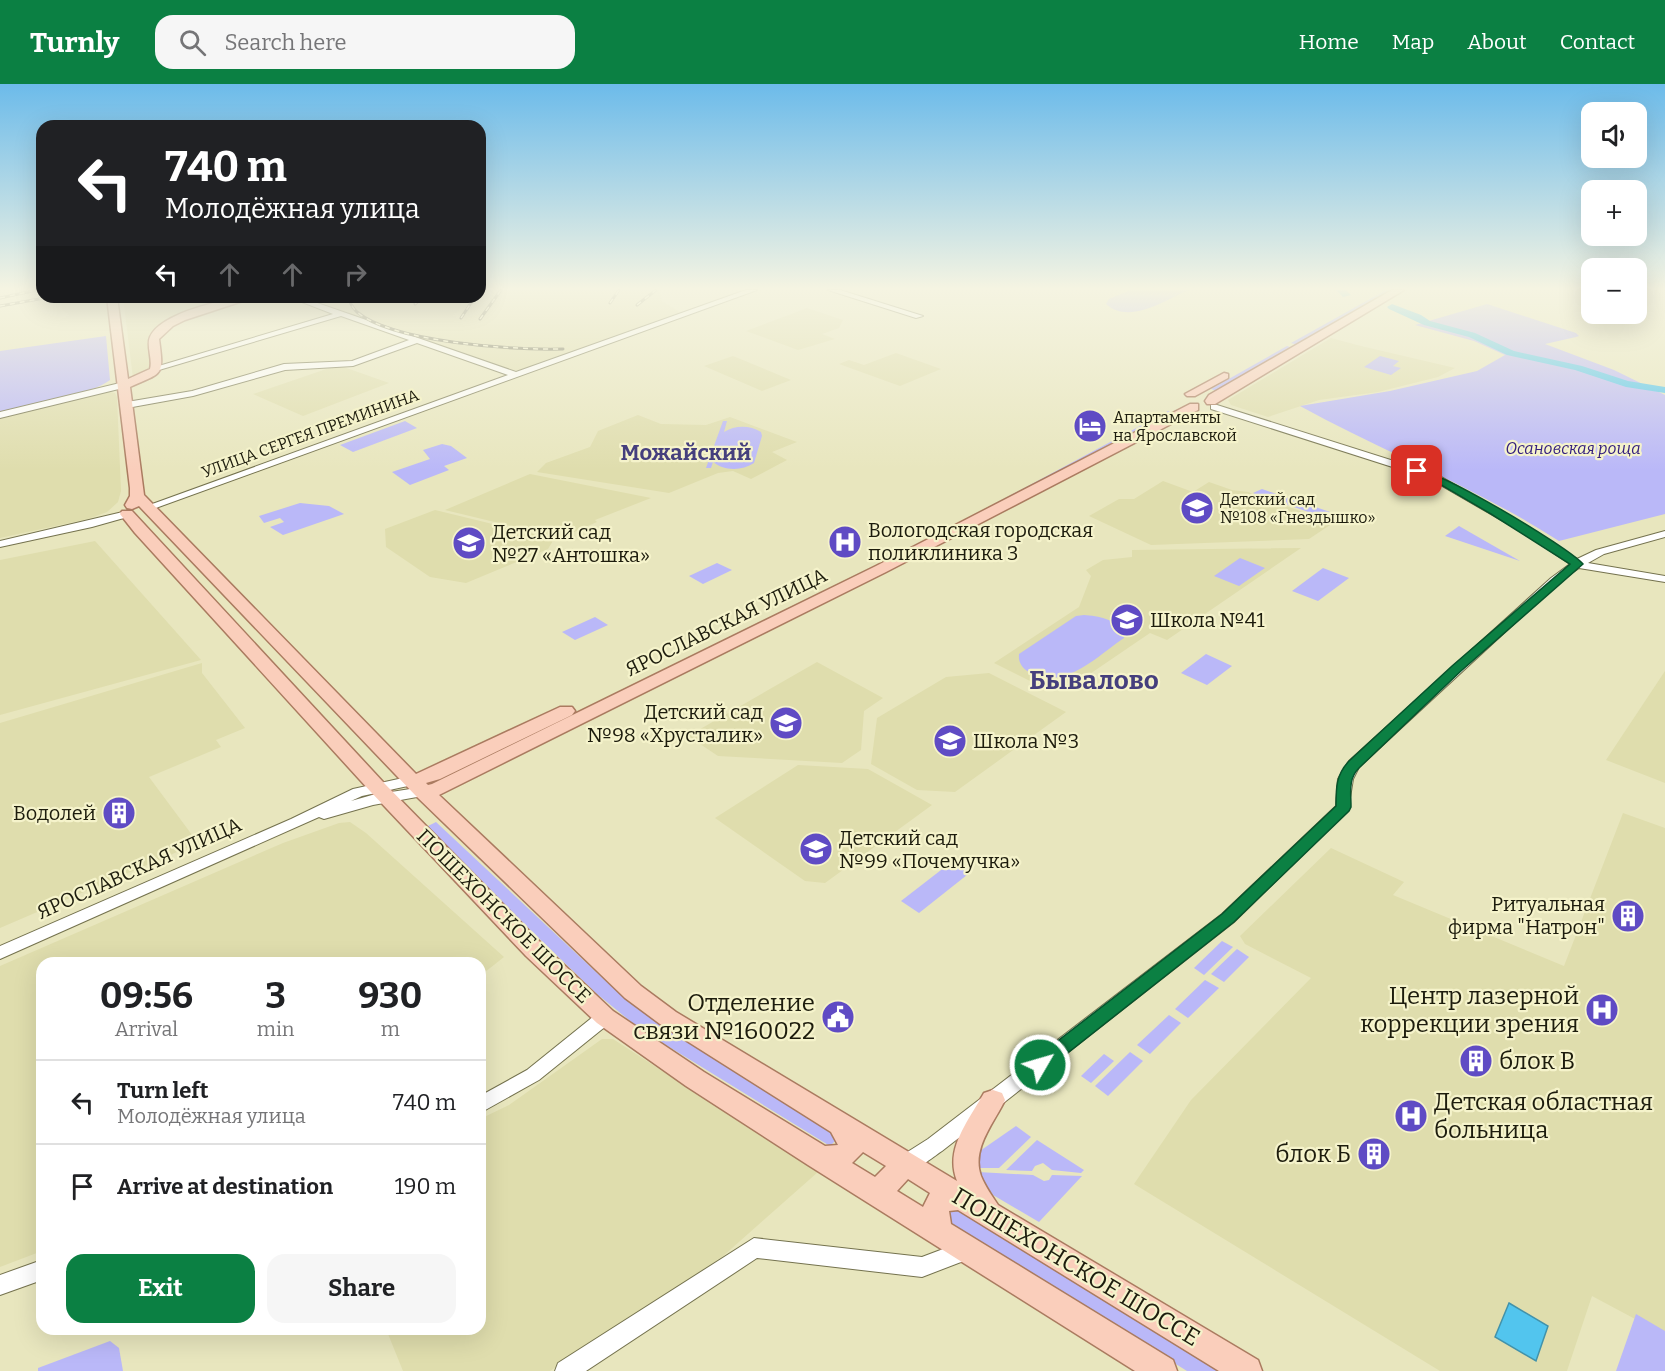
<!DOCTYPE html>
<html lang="en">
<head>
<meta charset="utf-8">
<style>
	:root { --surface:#fff; --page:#f6f6f6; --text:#202124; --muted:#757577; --line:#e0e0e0; --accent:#0b8043 }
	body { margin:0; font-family:Bitter,serif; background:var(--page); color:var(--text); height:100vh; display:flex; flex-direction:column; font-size:22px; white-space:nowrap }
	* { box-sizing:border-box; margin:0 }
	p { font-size:20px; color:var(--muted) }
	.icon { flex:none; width:33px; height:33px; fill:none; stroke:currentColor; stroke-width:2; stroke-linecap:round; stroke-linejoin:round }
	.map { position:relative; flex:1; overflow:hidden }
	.sheet { position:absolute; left:36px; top:873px; width:450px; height:378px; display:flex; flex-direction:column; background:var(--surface); border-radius:18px; box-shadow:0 6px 24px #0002 }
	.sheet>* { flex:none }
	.guide { position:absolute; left:36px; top:36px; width:450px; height:183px; border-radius:18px; box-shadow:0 6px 24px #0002; background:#202124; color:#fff; overflow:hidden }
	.fabs { position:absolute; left:1581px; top:18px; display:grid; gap:12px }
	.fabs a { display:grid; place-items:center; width:66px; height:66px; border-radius:12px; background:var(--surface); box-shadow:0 6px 24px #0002; font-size:30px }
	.pin { position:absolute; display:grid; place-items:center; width:51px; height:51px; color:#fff; margin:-26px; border-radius:12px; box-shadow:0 3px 9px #0006 }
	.me { position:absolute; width:66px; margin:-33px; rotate:52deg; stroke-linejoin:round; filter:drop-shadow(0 0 4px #0008) }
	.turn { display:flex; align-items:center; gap:21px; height:126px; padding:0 30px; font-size:27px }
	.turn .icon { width:78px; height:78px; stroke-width:2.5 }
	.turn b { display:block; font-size:42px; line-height:51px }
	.lanes { display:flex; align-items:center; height:57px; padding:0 30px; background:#0003; justify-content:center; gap:30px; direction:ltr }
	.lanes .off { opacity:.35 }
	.eta { display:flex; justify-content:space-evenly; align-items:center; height:102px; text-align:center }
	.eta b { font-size:36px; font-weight:700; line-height:42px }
	.cta { display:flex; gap:12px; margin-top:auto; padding:12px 30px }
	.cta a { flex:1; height:69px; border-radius:18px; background:var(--accent); color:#fff; font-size:24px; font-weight:700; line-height:69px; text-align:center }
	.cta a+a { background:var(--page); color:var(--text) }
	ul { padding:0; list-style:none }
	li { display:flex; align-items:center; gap:18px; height:84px; padding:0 30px; border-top:2px solid var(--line) }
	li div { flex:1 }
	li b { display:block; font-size:22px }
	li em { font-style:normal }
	header { display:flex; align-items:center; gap:36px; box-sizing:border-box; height:84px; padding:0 30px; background:var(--accent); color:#fff }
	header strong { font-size:28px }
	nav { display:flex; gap:33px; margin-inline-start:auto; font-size:21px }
	.search { width:420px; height:54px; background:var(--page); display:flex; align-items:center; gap:15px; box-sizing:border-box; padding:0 21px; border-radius:18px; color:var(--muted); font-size:22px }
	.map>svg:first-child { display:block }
	.built { fill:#dfddad }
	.green { fill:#bab8f8 }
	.water { fill:#52c5ee; stroke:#4292aa; stroke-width:1.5 }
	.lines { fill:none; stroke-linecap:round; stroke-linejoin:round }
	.river { fill:#52c5ee; fill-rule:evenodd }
	.minor-casing { stroke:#74724e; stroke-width:2 }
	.major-casing { stroke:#aa7b60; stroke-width:3 }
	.minor { fill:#fff; fill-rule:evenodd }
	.major { fill:#facebb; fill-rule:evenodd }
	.rail-casing { stroke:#706f56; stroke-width:3 }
	.rail { stroke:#f5f3cb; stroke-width:1.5; stroke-dasharray:5; stroke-linecap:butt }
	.route { fill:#0b8043; stroke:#07532c; stroke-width:1.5 }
	.labels { text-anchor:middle; stroke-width:4.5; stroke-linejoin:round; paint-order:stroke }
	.far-poi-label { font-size:16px; fill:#1d1c0d; stroke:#f5f3cb; text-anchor:start }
	.far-street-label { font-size:16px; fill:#1d1c0d; stroke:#f5f3cb }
	.far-park-label { font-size:16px; font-style:italic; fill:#35207e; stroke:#f5f3cb }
	.poi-label { font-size:20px; fill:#1d1c0d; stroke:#f5f3cb; text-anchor:start }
	.street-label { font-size:20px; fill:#1d1c0d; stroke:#f5f3cb }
	.far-district-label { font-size:22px; font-weight:bold; fill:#453f7d; stroke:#f5f3cb }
	.near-poi-label { font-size:24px; fill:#1d1c0d; stroke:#f5f3cb; text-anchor:end }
	.near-street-label { font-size:24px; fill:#1d1c0d; stroke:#f5f3cb }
	.district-label { font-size:26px; font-weight:bold; fill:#453f7d; stroke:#f5f3cb }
</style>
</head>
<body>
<header>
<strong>Turnly</strong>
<div class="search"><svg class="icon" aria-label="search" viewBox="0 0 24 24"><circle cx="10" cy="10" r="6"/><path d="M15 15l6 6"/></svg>Search here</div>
<nav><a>Home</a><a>Map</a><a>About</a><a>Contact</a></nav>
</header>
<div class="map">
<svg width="1665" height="1287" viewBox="0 0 1665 1287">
	<rect width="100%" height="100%" fill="#e8e6be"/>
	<g class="built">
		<path d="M480,206H660L662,217L683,230L521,286H511L299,213H480Z"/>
		<path d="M123,213H228L235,216L157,244L150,252L151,285L133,294Z"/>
		<path d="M807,224L843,236L839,244L822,250L835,255L798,266L746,247Z"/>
		<path d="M1331,254L1361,262L1455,284L1438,293L1378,308L1319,316L1268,333L1231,321L1228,316Z"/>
		<path d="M896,269L941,285L900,302L839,280L849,276L864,281Z"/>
		<path d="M733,272L791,296L762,307L704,282Z"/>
		<path d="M338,281L389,299L303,332L253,310Z"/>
		<path d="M105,307L115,309L117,313L121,407L118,418L107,428L88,435L0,454V332Z"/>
		<path d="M638,331L661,340L706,341L730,333L797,358L772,368L787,376L751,395L733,387L718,389L669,409L537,388L546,379L590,363L598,347Z"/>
		<path d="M530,390L651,414L595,436L597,438L560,454L445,426Z"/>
		<path d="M1163,397L1193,408L1209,398L1232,406L1248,408L1333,439L1309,455L1151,461L1089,432L1119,415H1134Z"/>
		<path d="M435,426L554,455L548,465L466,499L430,493L386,463L385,445Z"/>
		<path d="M95,457L201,576L0,631V476Z"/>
		<path d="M1301,464L1167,556L1150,549L1078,598L1038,601L994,579L1079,523L1091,492L1086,486L1103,476L1132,473V466Z"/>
		<path d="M817,578L883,614L864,627L861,666L842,679L718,672L688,652Z"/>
		<path d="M202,579V589L245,644L216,656L221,663L149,693L198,759L0,844V639Z"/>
		<path d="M1665,587V699L1606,676Z"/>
		<path d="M989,589L1066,628L955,708L917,706L871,680L877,634L946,593Z"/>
		<path d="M798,681L868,685L932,721L825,799L805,797L715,734Z"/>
		<path d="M1623,729L1665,744V1251L1592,1212L1567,1287H1440L1134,1100L1191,1016L1311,894L1245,860L1240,852L1331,764L1404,798L1393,811L1564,882Z"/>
		<path d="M350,738L366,749L504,873L480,892V879H42V1167L0,1183V882L283,759L339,739Z"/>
		<path d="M602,955H613L818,1088L722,1173L550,1287H403L386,1245H480V1035L509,1021Z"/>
	</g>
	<g class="green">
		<path d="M1131,206H1188C1166,216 1129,241 1106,220L1109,215Z"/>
		<path d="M1386,206H1394L1298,261L1291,259Z"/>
		<path d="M1487,220L1576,249L1579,252L1576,253L1545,260L1614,286L1665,311V430L1559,457C1477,404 1386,369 1300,322L1390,307L1477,287L1505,271L1474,257L1415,241Z"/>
		<path d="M106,252L110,296C93,310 25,322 0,329V267Z"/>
		<path d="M1287,262L1293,264L1217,307L1211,305Z"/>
		<path d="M1380,272L1399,277L1393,282L1401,284L1391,291L1364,283Z"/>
		<path d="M1168,327L1175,330L990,426L985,425Z"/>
		<path d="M405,337L417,344L353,368L340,361Z"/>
		<path d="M723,337H727L724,348C735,341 750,341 761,348L762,352L754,379C742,387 724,387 713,378L711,384H706Z"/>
		<path d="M442,360L451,362L467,374L444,382L449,386L410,401L392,388L430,375L423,366Z"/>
		<path d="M1262,405L1339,431L1332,436L1253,409Z"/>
		<path d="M300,419L329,422L344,430L283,451L270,443L284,438L280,434L264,439L259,432Z"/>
		<path d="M1459,442L1520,477L1445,452Z"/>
		<path d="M1240,474L1265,484L1239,502L1214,492Z"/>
		<path d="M717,479L732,486L703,500L689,492Z"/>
		<path d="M1323,484L1349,494L1318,517L1292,507Z"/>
		<path d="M1084,531C1098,532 1117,535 1124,549V554C1097,572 1064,608 1029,588C1022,584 1018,578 1019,570L1076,532Z"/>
		<path d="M595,533L608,541L575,556L562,548Z"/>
		<path d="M1206,570L1232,582L1207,601L1181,589Z"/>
		<path d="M436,738L610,901L653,935L841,1051L830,1062L640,945L597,910L424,744Z"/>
		<path d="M954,776L972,787L919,829L901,817Z"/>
		<path d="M1222,857L1233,863L1204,891L1194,884Z"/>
		<path d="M1237,865L1249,873L1224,898L1211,890Z"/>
		<path d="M1205,896L1219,904L1188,934L1175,925Z"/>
		<path d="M1169,931L1181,939L1150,970L1137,961Z"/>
		<path d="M1130,968L1143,977L1108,1012L1095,1002Z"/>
		<path d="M1104,970L1114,977L1091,999L1081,992Z"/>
		<path d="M1016,1042L1031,1053L999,1084H977V1069Z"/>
		<path d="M1037,1056L1084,1086L1081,1089L1052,1086L1043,1079L1035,1082L1032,1087L1006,1086Z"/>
		<path d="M978,1088L1033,1091L1044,1097L1049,1096L1052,1091L1082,1092L1039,1138L993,1111Z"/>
		<path d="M953,1119L1219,1287H1187L942,1134Z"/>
		<path d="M1636,1230L1665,1247V1287H1616Z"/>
		<path d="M110,1257L119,1264L123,1287H38V1284Z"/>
	</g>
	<path class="water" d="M1509,1219L1548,1242L1536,1277L1495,1253Z"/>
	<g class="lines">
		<g class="river">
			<path d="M1336,206H1345L1351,211L1343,213Z"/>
			<path d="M1392,220L1421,231L1430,237L1475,249L1514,267L1582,282L1628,297L1665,303V309L1626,303L1575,286L1507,271L1469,253L1424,241L1389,225L1387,223Z"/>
		</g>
		<defs>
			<g id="minor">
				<path d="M746,206H757L153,425L149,426L144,423L508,291L417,259L353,282L285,286L193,312L127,324L123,321L127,318L192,307L284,280L352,277L409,256L341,232L159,286L152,284L333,230L289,213H300L516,288Z"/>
				<path d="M828,206H840L923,232L916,234Z"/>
				<path d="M124,298L128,301L127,303L0,334V328Z"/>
				<path d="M1211,321H1217L1438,391L1530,444L1577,475L1596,466L1665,447V453L1604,470L1588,479L1665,492V498L1579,484L1559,498L1359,683L1353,695L1348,726L1234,838L942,1067C930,1075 913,1091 898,1086L895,1080L898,1074L928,1055L1222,830L1336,722L1338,695L1349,677L1551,494L1570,480L1522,448L1430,395L1211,325Z"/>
				<path d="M127,427L132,430L131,432L92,443L0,463V457Z"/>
				<path d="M412,692L419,697L417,700L362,712L351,717L372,711L423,703L428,705L430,708L428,711L373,721L324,735L319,733L0,875V862L291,735L353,705Z"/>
				<path d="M605,926L611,928L614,933L611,938L539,996L480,1029V1012L527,986L599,928Z"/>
				<path d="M754,1154L922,1173L967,1156L974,1159L977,1166L974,1173L922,1193L757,1174L586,1287H555L558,1279Z"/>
				<path d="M42,1176V1196L0,1211V1191Z"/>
			</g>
			<g id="major">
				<path d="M1392,206H1404L1215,320H1207L1205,317L1209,311Z"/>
				<path d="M107,213H117L128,295L150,285C153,275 146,262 150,253C161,228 230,213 255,213L185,236L173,242L159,255C164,293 163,288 130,303L144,411L416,690L560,623H572L575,627L572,631L440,695L426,699L428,701L432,700L876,482L1190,320H1198V326L886,488L439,711L641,902L676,928L957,1097C944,1065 969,1036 984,1009L993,1006L1002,1009L1005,1016C994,1039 971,1065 981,1092C985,1102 992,1112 998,1121L1258,1276L1262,1287H1219L958,1126L949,1127L951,1140L1173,1276L1177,1287H1135L808,1081L686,1002L597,939L526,872L370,707L135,449L120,430L122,427H132L384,699L542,860L613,927L704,988L825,1062L838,1061L831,1048L660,940L625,914L416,712L139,422L132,425L127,424L125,421L130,412V404ZM863,1068L886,1082L875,1093L852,1079ZM908,1095L930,1109L923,1123L897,1107Z"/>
				<path d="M1224,289L1228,290V294L1195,312H1187L1185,310Z"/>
			</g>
		</defs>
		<use href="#minor" class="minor-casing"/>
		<use href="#major" class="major-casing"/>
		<use href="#minor" class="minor"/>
		<use href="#major" class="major"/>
		<defs>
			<g id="rail">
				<path d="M347,213C350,218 353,225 357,228C394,259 515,266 563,265"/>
				<path d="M0,214L37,206"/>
				<path d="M610,219L619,206"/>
				<path d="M415,220L423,213"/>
				<path d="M637,221L656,206"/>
				<path d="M0,222L50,213"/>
				<path d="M461,234L475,213"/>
				<path d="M480,235L501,206"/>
			</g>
		</defs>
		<use href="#rail" class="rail-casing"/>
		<use href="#rail" class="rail"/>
	</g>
	<linearGradient id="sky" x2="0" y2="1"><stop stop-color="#6cbbea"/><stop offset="0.53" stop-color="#f5f4e2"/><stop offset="1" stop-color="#f5f4e2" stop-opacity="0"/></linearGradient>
	<rect width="1665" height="386" fill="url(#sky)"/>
	<path class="route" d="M1413,385C1433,382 1567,462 1583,480L1461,587L1359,684C1348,695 1351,708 1351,723L1349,727L1234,838L1046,986L1040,989L1033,986L1031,981L1033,976L1222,830L1336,722C1336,703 1336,691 1349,677L1452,582L1570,480L1491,430L1431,395L1413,389Z"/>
	<defs>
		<symbol id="hotel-disc" viewBox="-11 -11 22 22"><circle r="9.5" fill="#5f4bc4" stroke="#f5f3cb"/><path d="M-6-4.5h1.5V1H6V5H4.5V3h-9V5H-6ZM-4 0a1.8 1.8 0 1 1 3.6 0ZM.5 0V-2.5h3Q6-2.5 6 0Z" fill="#fff"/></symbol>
		<symbol id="school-disc" viewBox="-11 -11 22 22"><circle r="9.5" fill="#5f4bc4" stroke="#f5f3cb"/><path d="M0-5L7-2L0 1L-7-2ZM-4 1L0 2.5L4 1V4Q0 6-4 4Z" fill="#fff"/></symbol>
		<symbol id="hospital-disc" viewBox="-11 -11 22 22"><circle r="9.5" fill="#5f4bc4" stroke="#f5f3cb"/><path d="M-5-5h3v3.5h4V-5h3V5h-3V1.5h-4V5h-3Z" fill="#fff"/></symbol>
		<symbol id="building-disc" viewBox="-11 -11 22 22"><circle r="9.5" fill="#5f4bc4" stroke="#f5f3cb"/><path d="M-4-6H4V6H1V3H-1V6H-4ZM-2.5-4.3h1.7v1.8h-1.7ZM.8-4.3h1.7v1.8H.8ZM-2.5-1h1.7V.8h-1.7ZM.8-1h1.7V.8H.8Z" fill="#fff"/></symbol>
		<symbol id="civic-disc" viewBox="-11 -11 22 22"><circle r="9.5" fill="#5f4bc4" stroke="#f5f3cb"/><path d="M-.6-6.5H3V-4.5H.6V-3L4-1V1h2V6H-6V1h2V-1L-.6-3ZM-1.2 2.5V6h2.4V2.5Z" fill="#fff"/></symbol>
	</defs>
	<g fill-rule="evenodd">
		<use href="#hotel-disc" x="1071" y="323" width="38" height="38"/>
		<use href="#school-disc" x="1178" y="405" width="38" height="38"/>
		<use href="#hospital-disc" x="826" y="439" width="38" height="38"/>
		<use href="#school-disc" x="450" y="440" width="38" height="38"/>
		<use href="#school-disc" x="1108" y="517" width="38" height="38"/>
		<use href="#school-disc" x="767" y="620" width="38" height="38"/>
		<use href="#school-disc" x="931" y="638" width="38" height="38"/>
		<use href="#building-disc" x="100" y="710" width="38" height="38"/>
		<use href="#school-disc" x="797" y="746" width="38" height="38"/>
		<use href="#building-disc" x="1609" y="813" width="38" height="38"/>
		<use href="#hospital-disc" x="1583" y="907" width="38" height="38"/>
		<use href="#civic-disc" x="819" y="914" width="38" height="38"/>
		<use href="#building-disc" x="1457" y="958" width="38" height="38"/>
		<use href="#hospital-disc" x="1392" y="1013" width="38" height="38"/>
		<use href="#building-disc" x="1355" y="1051" width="38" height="38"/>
	</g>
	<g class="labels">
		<g class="far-poi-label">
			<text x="1113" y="339">Апартаменты<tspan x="1113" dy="18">на Ярославской</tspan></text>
			<text x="1220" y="421">Детский сад<tspan x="1220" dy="18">№108 «Гнездышко»</tspan></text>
		</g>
		<g class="far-street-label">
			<text transform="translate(310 349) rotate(-20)" y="6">УЛИЦА СЕРГЕЯ ПРЕМИНИНА</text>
		</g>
		<g class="far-park-label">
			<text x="1573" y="370">Осановская роща</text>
		</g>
		<g class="poi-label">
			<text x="868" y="453">Вологодская городская<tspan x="868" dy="23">поликлиника 3</tspan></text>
			<text x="492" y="455">Детский сад<tspan x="492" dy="23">№27 «Антошка»</tspan></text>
			<text x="1150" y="543">Школа №41</text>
			<text x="763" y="635" text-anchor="end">Детский сад<tspan x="763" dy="23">№98 «Хрусталик»</tspan></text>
			<text x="973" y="664">Школа №3</text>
			<text x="96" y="736" text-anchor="end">Водолей</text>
			<text x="839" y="761">Детский сад<tspan x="839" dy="23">№99 «Почемучка»</tspan></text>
			<text x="1605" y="827" text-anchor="end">Ритуальная<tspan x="1605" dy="23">фирма "Натрон"</tspan></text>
		</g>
		<g class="street-label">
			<text transform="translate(726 538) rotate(-26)" y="7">ЯРОСЛАВСКАЯ УЛИЦА</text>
			<text transform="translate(139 784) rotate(-24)" y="7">ЯРОСЛАВСКАЯ УЛИЦА</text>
			<text transform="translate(504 832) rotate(45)" y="7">ПОШЕХОНСКОЕ ШОССЕ</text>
		</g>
		<g class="far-district-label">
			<text x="686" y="376">Можайский</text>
		</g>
		<g class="near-poi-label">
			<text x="1579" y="920">Центр лазерной<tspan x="1579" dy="28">коррекции зрения</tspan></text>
			<text x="815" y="927">Отделение<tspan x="815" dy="28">связи №160022</tspan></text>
			<text x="1499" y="985" text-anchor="start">блок В</text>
			<text x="1434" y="1026" text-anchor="start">Детская областная<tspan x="1434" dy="28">больница</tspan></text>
			<text x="1351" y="1078">блок Б</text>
		</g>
		<g class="near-street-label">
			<text transform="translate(1076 1183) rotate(31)" y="8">ПОШЕХОНСКОЕ ШОССЕ</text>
		</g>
		<g class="district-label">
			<text x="1094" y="605">Бывалово</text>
		</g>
	</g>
</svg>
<div class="fabs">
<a><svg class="icon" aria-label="sound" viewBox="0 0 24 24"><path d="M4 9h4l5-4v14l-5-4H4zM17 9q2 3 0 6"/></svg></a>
<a>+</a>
<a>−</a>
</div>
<div class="pin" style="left:1417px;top:387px;background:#d93025"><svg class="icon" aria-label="arrive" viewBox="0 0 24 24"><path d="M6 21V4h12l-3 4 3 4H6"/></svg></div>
<svg class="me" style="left:1040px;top:981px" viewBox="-20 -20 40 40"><circle r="17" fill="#0b8043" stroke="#fff" stroke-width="3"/><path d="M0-11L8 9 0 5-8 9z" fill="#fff"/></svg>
<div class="guide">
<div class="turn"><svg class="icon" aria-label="left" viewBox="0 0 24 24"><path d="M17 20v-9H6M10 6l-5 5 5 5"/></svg><div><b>740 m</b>Молодёжная улица</div></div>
<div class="lanes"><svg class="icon" aria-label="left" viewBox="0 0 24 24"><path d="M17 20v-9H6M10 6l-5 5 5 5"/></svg><svg class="icon off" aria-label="ahead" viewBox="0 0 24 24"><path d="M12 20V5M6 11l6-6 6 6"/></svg><svg class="icon off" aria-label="ahead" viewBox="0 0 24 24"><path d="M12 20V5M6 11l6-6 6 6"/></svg><svg class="icon off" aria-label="right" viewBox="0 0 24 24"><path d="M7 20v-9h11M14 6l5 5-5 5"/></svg></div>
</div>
<section class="sheet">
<div class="eta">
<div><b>09:56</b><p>Arrival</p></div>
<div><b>3</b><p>min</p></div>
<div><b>930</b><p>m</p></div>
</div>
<ul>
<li><svg class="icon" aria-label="left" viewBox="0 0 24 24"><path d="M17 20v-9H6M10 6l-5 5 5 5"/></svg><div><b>Turn left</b><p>Молодёжная улица</p></div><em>740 m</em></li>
<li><svg class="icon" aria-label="arrive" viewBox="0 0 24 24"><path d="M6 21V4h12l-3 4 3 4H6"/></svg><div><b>Arrive at destination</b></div><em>190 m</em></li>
</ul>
<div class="cta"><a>Exit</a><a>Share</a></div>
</section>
</div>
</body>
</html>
